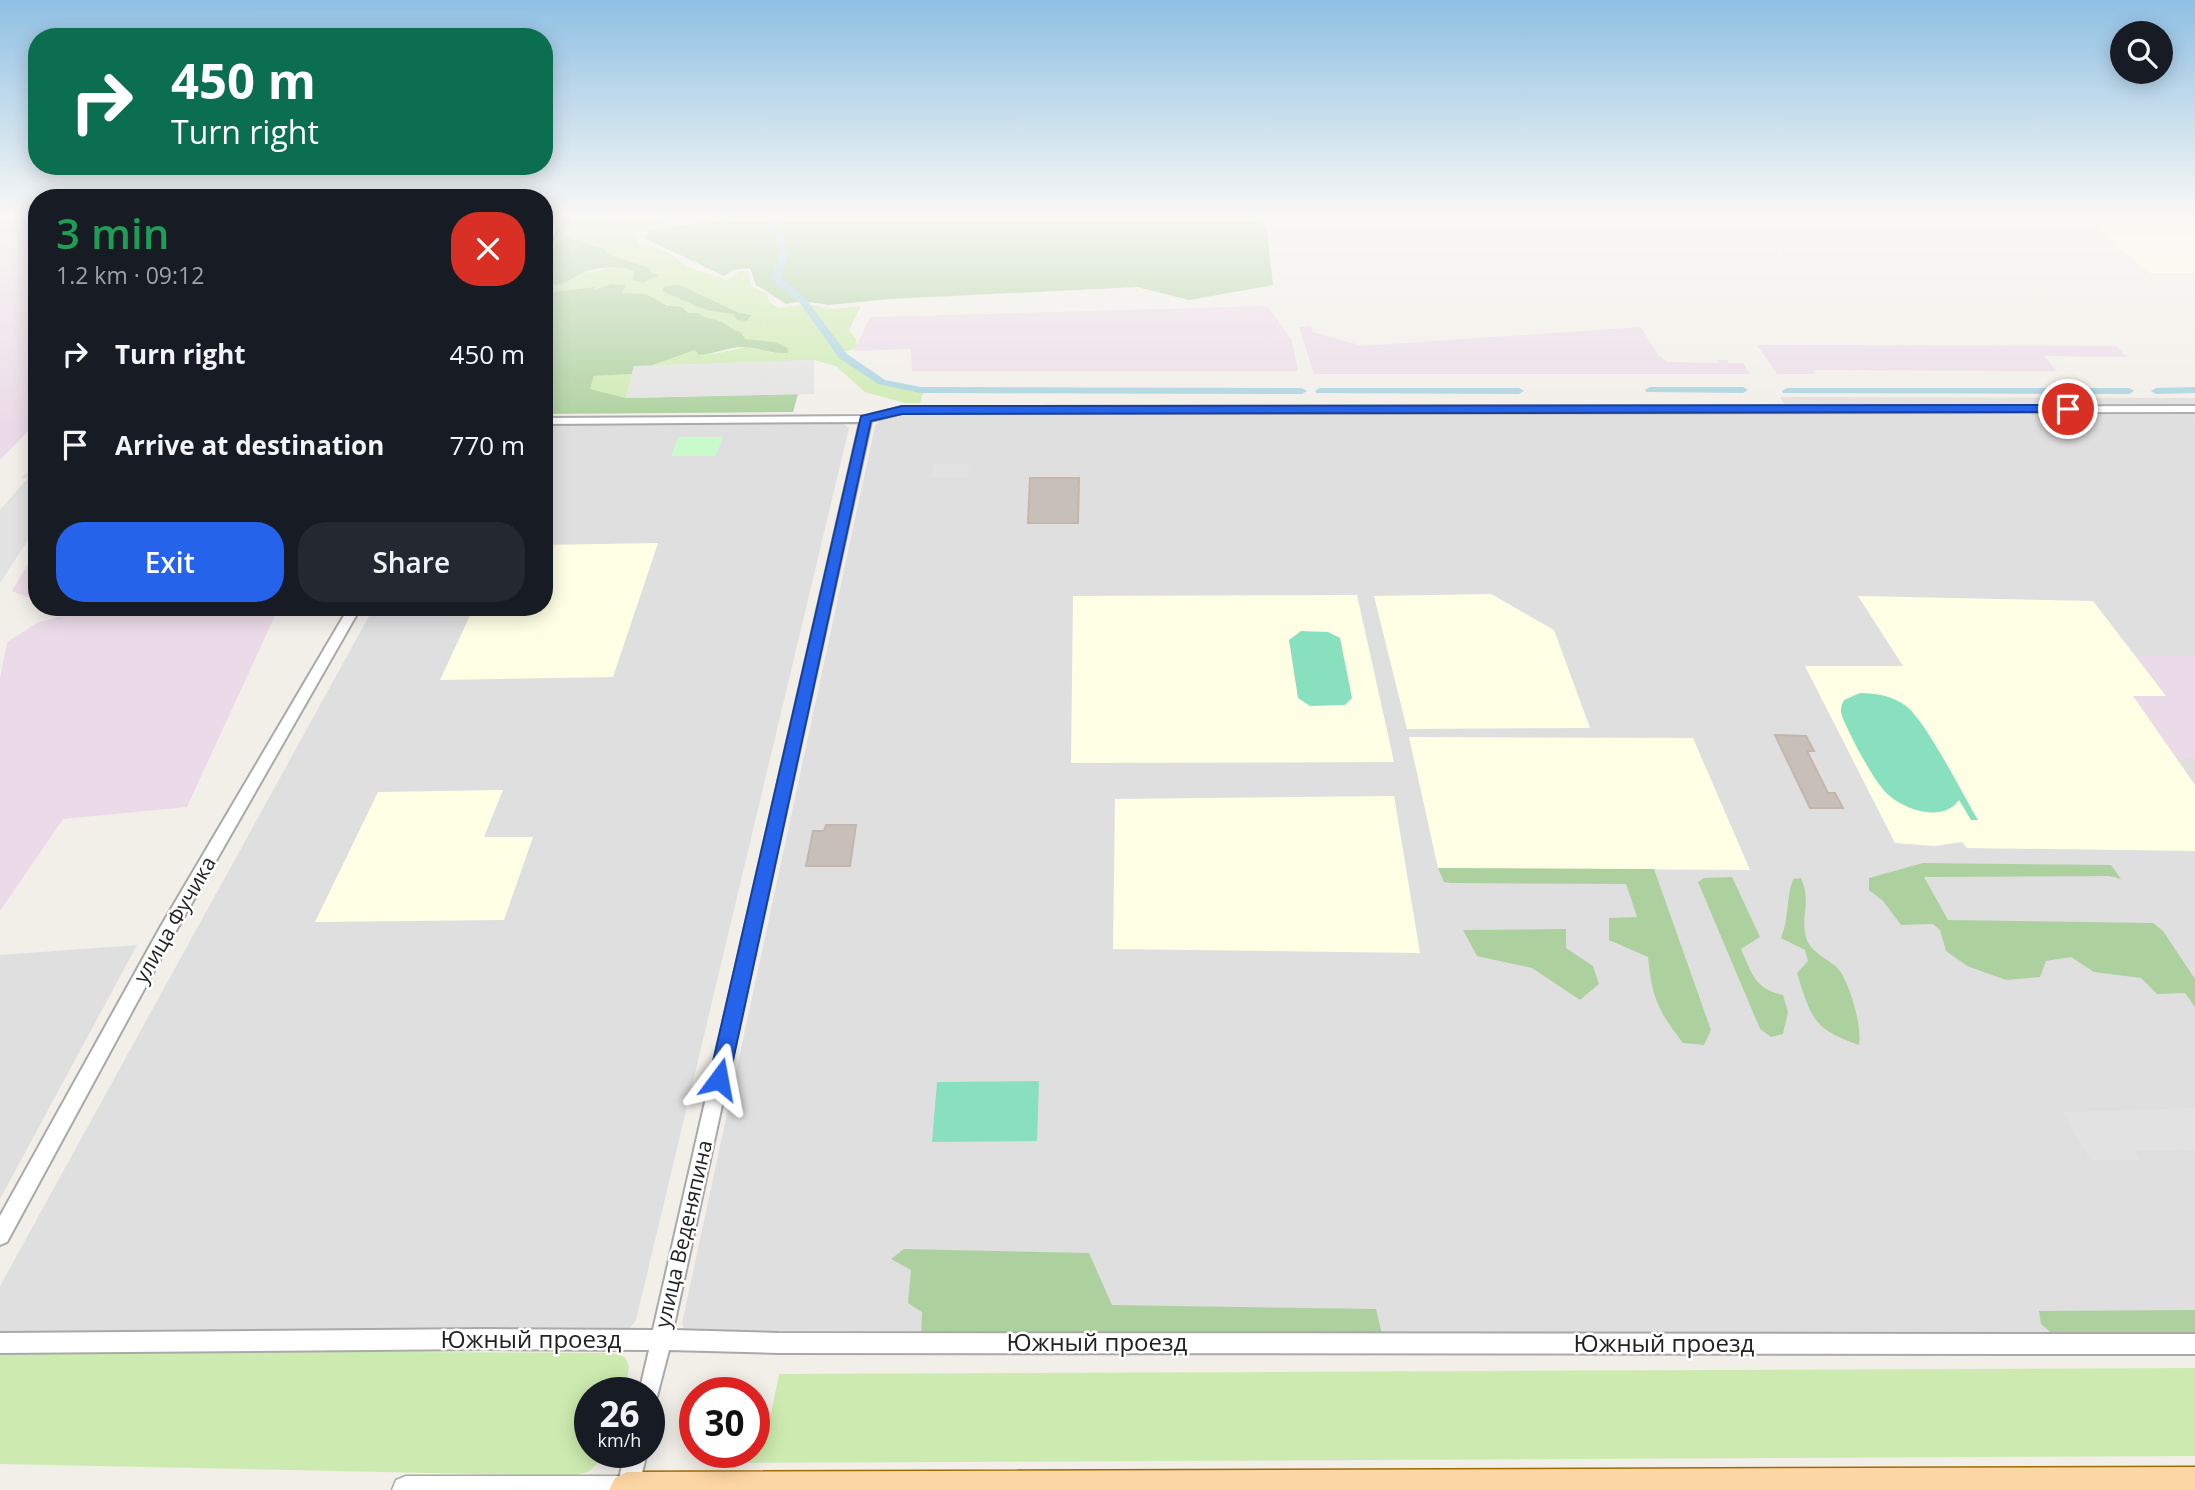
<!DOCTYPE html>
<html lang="en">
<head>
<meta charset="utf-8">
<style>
	:root { --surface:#171b24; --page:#242831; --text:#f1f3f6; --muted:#9ea1a6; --accent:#2563eb }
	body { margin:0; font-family:"Open Sans",sans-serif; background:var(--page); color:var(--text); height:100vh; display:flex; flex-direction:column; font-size:26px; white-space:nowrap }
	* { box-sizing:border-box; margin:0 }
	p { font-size:23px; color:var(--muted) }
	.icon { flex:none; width:38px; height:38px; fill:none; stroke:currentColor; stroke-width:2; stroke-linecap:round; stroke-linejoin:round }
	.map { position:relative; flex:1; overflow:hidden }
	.sheet { position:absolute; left:28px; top:189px; width:525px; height:427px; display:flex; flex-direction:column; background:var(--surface); border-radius:28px; box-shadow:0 4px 18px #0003 }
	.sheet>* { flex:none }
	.banner { position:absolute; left:28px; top:28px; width:525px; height:147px; border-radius:28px; box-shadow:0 4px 18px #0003; background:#0b6e4f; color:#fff; overflow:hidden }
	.buttons { position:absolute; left:2110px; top:21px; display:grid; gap:14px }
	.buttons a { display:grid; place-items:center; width:63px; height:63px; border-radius:50%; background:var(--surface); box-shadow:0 4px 18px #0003; font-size:35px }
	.speed { position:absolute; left:574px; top:1377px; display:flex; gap:14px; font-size:35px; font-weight:700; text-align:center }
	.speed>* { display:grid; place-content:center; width:91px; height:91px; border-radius:50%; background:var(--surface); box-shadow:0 4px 18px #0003; line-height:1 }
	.speed small { font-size:18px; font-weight:400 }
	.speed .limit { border:10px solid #d22; background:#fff; color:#111 }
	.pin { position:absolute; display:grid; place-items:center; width:60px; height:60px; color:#fff; margin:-30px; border:4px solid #fff; border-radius:50%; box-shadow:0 2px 7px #0007 }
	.me { position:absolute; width:77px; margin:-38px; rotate:13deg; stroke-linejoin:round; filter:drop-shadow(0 0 5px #0008) }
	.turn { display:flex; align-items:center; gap:24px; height:147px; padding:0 28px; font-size:32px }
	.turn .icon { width:91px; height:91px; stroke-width:2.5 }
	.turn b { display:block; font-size:49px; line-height:60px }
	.round { display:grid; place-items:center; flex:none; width:74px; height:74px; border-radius:28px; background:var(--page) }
	.summary { display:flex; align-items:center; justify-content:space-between; height:119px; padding:0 28px }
	h1 { font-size:42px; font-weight:600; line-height:52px; color:#1e9e55 }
	.button { display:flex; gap:14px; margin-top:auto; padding:14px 28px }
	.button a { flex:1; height:80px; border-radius:28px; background:var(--accent); color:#fff; font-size:28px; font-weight:600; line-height:80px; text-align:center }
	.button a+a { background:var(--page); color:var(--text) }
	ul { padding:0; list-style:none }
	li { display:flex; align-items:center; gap:21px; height:91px; padding:0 28px }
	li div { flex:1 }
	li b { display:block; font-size:26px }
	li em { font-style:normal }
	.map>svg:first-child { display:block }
	.residential { fill:#e0dfdf }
	.industrial { fill:#ebdbe8 }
	.education { fill:#ffffe5 }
	.grass { fill:#cdebb0 }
	.forest { fill:#add19e }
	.park { fill:#c8facc }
	.pitch { fill:#88e0be }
	.parking { fill:#e2e2e2 }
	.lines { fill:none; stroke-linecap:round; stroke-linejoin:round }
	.canal { fill:#aad3df; fill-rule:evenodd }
	.building { fill:#c7bfb8; stroke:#c4b6ab; stroke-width:2 }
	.minor-casing { stroke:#a9a9a9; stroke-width:4 }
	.tertiary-casing { stroke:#a9a9a9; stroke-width:3 }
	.primary-casing { stroke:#a06b00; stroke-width:3 }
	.minor { fill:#fff; fill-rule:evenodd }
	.tertiary { fill:#fff; fill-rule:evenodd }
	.primary { fill:#fcd6a4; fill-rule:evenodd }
	.route { fill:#2563eb; stroke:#184099; stroke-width:2 }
	.labels { text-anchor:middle; stroke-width:5; stroke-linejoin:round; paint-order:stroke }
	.street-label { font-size:21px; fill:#222; stroke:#fff }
	.near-street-label { font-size:24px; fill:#222; stroke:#fff }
</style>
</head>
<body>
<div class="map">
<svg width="2195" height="1490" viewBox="0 0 2195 1490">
	<rect width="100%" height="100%" fill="#f2efe9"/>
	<g class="residential">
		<path d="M1780,397L2195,398V656H2135L2166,696L2177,758H2195V1346L685,1334L682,1323L875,426L880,420L898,414H1790Z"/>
		<path d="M840,422L849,428L636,1320L630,1328L624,1331L0,1338V1286L374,607H544V423Z"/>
		<path d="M137,945L0,1199V955Z"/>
	</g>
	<g class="industrial">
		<path d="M0,216H37V422L0,460Z"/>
		<path d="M1267,306L1292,340L1298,371H912L911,349L854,351L870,317Z"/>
		<path d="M1311,326L1313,332L1362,346L1641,327L1658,355L1667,362L1718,363L1717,360H1727L1729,363H1743L1750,374H1314L1299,327Z"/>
		<path d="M1757,345L2116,346L2127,357L2044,356L2057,371L1813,370L1815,374H1777Z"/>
		<path d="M37,548V600L36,601L12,591Z"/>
		<path d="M92,607H279L187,807L63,819L0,911V679L7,642L37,623Z"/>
		<path d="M2135,656H2195V758L2177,759L2133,696H2165Z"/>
	</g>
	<g class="education">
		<path d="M2082,216H2195V273H2149Z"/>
		<path d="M658,543L613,677L440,680L474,607H544V545Z"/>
		<path d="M1491,594L1554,630L1590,728L1407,729L1374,596Z"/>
		<path d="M1357,595L1394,762L1071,763L1073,596Z"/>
		<path d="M1858,596L2093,601L2166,696H2133L2195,785V851L1967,848L1962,842L1935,846L1895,843L1805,666H1903Z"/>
		<path d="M1409,737L1693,738L1750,870L1438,868Z"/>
		<path d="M503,790L484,837H533L504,920L315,922L378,792Z"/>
		<path d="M1394,796L1420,953L1113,949L1115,799Z"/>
	</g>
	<g class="grass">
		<path d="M567,216H593L605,222L710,216L715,219L640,226L635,233L638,243L667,252L688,267L728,280L740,271H749L750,285L767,294L769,302L778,308L807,304L833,309L861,306L849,330L856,339L857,348L835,354L872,378L924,389L920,403H905L865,392L836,366L814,360L650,366L695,350L714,354L745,347L774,353V342L746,339L740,332L688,313L682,307C661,305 643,293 621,293L626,286L611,284L593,290L594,287L544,293V285H559L577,274L603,270L610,265L627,267L634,272L652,273L650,268L607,254L548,266L544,271V253Z"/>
		<path d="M632,374L626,398L590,389L594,376Z"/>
		<path d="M0,1350L612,1353L625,1357L629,1366L625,1393H590V1452L609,1453L588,1472L572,1476L0,1464Z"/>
		<path d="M2195,1368V1456L733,1463L736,1453L754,1452V1438H766L779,1374Z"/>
	</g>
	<g class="forest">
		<path d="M751,216H1258L1267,231L1273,285L1189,300L1137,287L890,299L829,305L802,301L786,304L756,285L750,268L733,270L724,276L644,238L648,230Z"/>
		<path d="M566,237L605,249L607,254L650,268L652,273L660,275L643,283L633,280L634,272C622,263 588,268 576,276C571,279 567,283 561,284C556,286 550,285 544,285V271L548,266L545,261L557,242Z"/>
		<path d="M611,284L626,285L622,293L646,294L666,305L682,307L688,313H698C709,321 709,317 719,321C728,324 731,330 740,332L746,339L774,342L788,348V353C772,354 759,348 743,347C729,347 714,354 699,355L695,350L650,366H634L632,374L594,376L590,389L626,398L798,394L793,412L544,414V293L595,287L594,290Z"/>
		<path d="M680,285L739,313L752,315L746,321L737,320L733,314L706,310L662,291L665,286Z"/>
		<path d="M1923,863L2111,865L2121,879L2109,876L1924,877L1948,920L2153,923L2163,931L2195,979V1007L2185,993L2157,994L2141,978L2094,972L2071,957L2046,961L2040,977L2006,980L1967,966L1946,951L1940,930L1933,924L1901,925L1883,901L1869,890V878Z"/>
		<path d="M1438,868L1654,869L1711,1030L1704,1045L1683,1043C1658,1011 1652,997 1648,957L1609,940V918L1637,917L1626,884L1451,883L1444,882Z"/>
		<path d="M1732,877L1760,937L1741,949C1752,974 1755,989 1783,995L1788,1012L1783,1034L1771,1037L1760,1029L1698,882L1704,878Z"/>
		<path d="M1801,878C1812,904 1800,914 1806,937C1810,954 1831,959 1840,971C1851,988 1862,1026 1859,1045C1813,1029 1811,1018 1797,973L1808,961L1805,950L1781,938C1789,919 1786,899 1793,879Z"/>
		<path d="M1566,929V948L1593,966L1599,984L1580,1000L1532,968L1477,956L1463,930Z"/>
		<path d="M904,1249L1089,1253L1112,1305L1376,1309L1384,1342L921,1339L922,1312L908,1303L911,1270L891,1259Z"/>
		<path d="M2195,1310V1346L2056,1337L2041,1324L2039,1311Z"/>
	</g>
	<path class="park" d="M678,437H723L716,456H671Z"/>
	<g class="pitch">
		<path d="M1301,631L1328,632L1340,638L1352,698L1345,705L1310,706L1298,698L1289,640Z"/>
		<path d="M1860,693C1877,693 1892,696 1906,706C1926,721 1963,795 1978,820H1971L1959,800C1942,825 1897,808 1882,788C1871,775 1848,732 1842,716C1840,710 1841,705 1844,700Z"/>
		<path d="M1039,1081L1037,1141L932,1142L937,1082Z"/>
	</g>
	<g class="parking">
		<path d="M814,360V394L626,398L634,366Z"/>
		<path d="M934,464H969L967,478H931Z"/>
		<path d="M37,465V526L0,583V510L28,478H21Z"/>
		<path d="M2195,1108V1150L2135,1151L2140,1160L2091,1161L2062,1112Z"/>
	</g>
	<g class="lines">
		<g class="canal">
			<path d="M766,216H774L789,252L781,278L806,299L847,354L885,380L921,387L1302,388L1307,391L1302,394L921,393L878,384L839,358L800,303L771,279L781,252Z"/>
			<path d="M1650,387H1743L1748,390L1743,393L1646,392L1645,390Z"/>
			<path d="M2195,387V393L2156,394L2151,391L2156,388Z"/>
			<path d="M1320,388H1519L1524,391L1519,394L1316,393L1315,391Z"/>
			<path d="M1787,388H2129L2134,391L2129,394L1783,393L1782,391Z"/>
		</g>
	</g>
	<g class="building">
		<path d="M1030,478H1079L1078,523H1028Z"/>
		<path d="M1775,735L1806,736L1814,751H1807L1828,793H1835L1843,808H1810Z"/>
		<path d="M826,825H856L850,866H806L813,831H824Z"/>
	</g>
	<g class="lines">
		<defs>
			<g id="minor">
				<path d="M558,216H566L547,247L544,248V238Z"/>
				<path d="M2195,406V412L902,413L871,421L673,1330L778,1333L2195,1334V1354L778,1353L669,1350L656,1400L649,1403V1393H639L649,1350L486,1349L0,1353V1333L486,1329L653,1330L860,422L544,424V418L866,416L902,407Z"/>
				<path d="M349,607H361L173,936L7,1242L0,1245V1216L161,926Z"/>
				<path d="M625,1452H647L638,1490H618L617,1488Z"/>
			</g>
			<path id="tertiary" d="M406,1476H627L637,1480L641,1490H392L396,1480Z"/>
			<path id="primary" d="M2195,1467V1490H609L615,1478L627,1472Z"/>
		</defs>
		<use href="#minor" class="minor-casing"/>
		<use href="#tertiary" class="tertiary-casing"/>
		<use href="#primary" class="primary-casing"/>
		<use href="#minor" class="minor"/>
		<use href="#tertiary" class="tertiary"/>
		<use href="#primary" class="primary"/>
	</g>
	<linearGradient id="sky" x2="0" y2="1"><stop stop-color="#8fc0e4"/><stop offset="0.51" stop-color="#f9f8f5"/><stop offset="1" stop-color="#f9f8f5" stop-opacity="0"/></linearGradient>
	<rect width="2195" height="425" fill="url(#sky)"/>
	<path class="route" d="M2068,405L2073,406V412L902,414L871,421L729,1079L726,1086L719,1088L712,1086L709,1079L861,416L902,406Z"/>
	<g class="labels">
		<g class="street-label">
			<text transform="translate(175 920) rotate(-60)" y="7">улица Фучика</text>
			<text transform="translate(684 1234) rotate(-77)" y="7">улица Веденяпина</text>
		</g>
		<g class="near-street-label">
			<text x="531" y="1348">Южный проезд</text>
			<text x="1097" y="1351">Южный проезд</text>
			<text x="1664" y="1352">Южный проезд</text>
		</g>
	</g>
</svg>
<div class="buttons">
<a><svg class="icon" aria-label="search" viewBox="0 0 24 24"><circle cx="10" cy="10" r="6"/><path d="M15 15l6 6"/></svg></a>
</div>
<div class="speed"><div>26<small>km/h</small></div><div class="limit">30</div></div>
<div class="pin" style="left:2068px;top:409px;background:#d93025"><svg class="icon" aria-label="arrive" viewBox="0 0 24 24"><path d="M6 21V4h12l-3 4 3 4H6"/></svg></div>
<svg class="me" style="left:719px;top:1079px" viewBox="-20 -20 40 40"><path d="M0-17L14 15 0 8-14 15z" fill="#2563eb" stroke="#fff" stroke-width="4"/></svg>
<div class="banner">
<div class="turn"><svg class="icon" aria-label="right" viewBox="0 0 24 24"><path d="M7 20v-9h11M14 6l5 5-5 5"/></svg><div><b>450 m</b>Turn right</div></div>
</div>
<section class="sheet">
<div class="summary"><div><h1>3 min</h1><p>1.2 km · 09:12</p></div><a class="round" style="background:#d93025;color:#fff"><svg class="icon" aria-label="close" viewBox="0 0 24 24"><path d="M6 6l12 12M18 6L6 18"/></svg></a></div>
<ul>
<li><svg class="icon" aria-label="right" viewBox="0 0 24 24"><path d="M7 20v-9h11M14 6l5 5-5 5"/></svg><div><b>Turn right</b></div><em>450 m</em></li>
<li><svg class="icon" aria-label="arrive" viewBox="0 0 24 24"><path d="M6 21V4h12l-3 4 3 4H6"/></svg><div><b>Arrive at destination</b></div><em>770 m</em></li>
</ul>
<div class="button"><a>Exit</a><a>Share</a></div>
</section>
</div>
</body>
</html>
